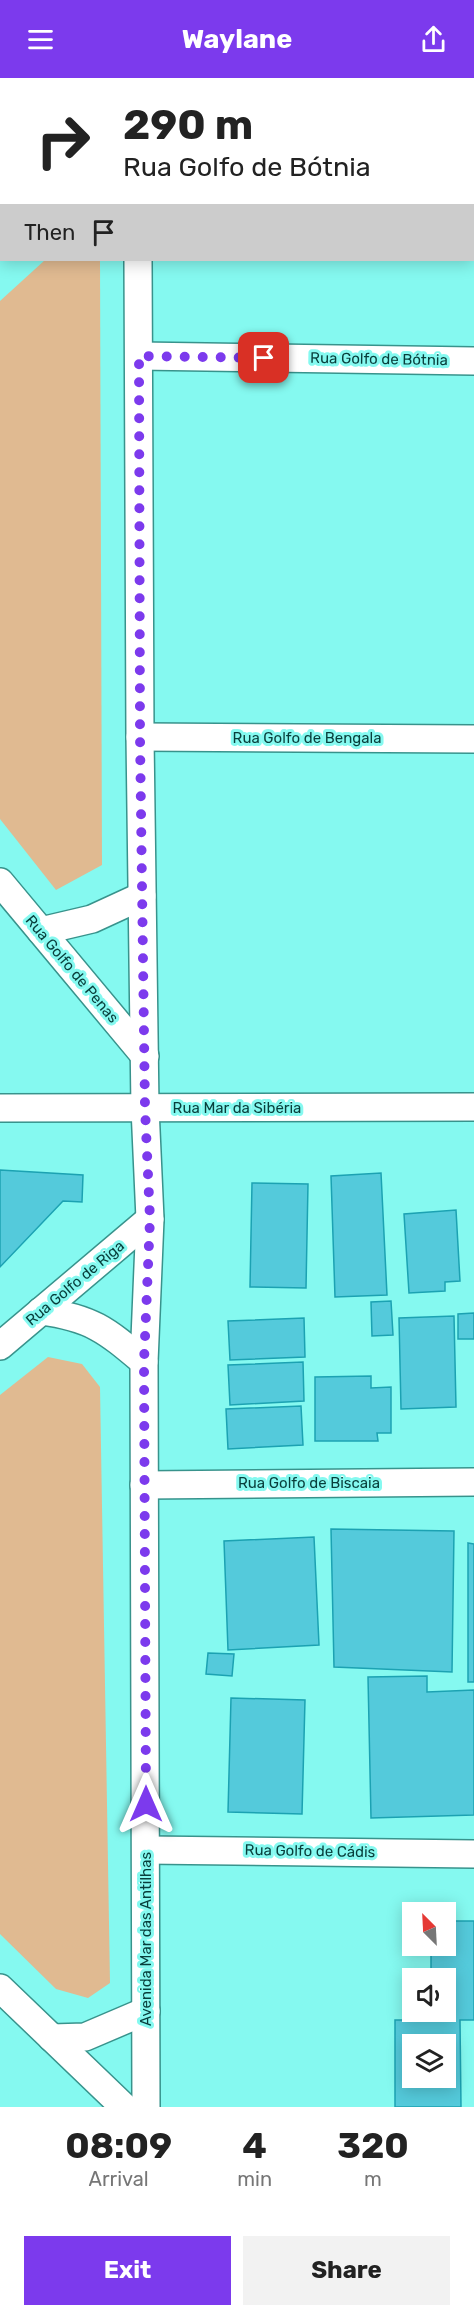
<!DOCTYPE html>
<html lang="en">
<head>
<meta charset="utf-8">
<style>
	:root { --surface:#fff; --page:#f2f2f2; --text:#222; --muted:#767676; --accent:#7c3aed }
	body { margin:0; font-family:Rubik,sans-serif; background:var(--page); color:var(--text); height:100vh; display:flex; flex-direction:column; font-size:22px; white-space:nowrap }
	* { box-sizing:border-box; margin:0 }
	p { font-size:20px; color:var(--muted) }
	.icon { flex:none; width:33px; height:33px; fill:none; stroke:currentColor; stroke-width:2; stroke-linecap:round; stroke-linejoin:round }
	.map { position:relative; height:2029px; overflow:hidden }
	.panel { display:flex; flex-direction:column; background:var(--surface); flex:1 }
	.panel>* { flex:none }
	.guide { position:absolute; left:0px; top:0px; width:474px; height:183px; box-shadow:0 3px 15px #0003; background:#fff; color:var(--text); overflow:hidden }
	.needle { width:39px; rotate:336deg }
	.tools { position:absolute; left:402px; top:1824px; display:grid; gap:12px }
	.tools a { display:grid; place-items:center; width:54px; height:54px; border-radius:0px; background:var(--surface); box-shadow:0 3px 15px #0003; font-size:30px }
	.pin { position:absolute; display:grid; place-items:center; width:51px; height:51px; color:#fff; margin:-26px; border-radius:12px; box-shadow:0 3px 9px #0006 }
	.me { position:absolute; width:66px; margin:-33px; rotate:0deg; stroke-linejoin:round; filter:drop-shadow(0 0 4px #0008) }
	.turn { display:flex; align-items:center; gap:21px; height:126px; padding:0 24px; font-size:27px }
	.turn .icon { width:78px; height:78px; stroke-width:2.5 }
	.turn b { display:block; font-size:42px; line-height:51px }
	.then { display:flex; align-items:center; height:57px; padding:0 24px; background:#0003; gap:12px; font-size:22px }
	.eta { display:flex; justify-content:space-evenly; align-items:center; height:102px; text-align:center }
	.eta b { font-size:36px; font-weight:700; line-height:42px }
	.button { display:flex; gap:12px; margin-top:auto; padding:12px 24px }
	.button a { flex:1; height:69px; border-radius:0px; background:var(--accent); color:#fff; font-size:24px; font-weight:700; line-height:69px; text-align:center }
	.button a+a { background:var(--page); color:var(--text) }
	header { display:flex; justify-content:space-between; align-items:center; height:78px; padding:0 24px; background:var(--accent); color:#fff; font-size:27px; font-weight:700 }
	.map>svg:first-child { display:block }
	.green { fill:#e0ba91 }
	.building { fill:#54cadb; stroke:#1ca2b2; stroke-width:1.5; fill-rule:evenodd }
	.lines { fill:none; stroke-linecap:round; stroke-linejoin:round }
	.minor-casing { stroke:#38938c; stroke-width:30 }
	.minor { stroke:#fff; stroke-width:27 }
	.route { stroke:#7c3aed; stroke-width:10; stroke-dasharray:0 18 }
	.labels { text-anchor:middle; stroke-width:6; stroke-linejoin:round; paint-order:stroke }
	.street-label { font-size:15px; fill:#083e3b; stroke:#85f9f0 }
</style>
</head>
<body>
<header><svg class="icon" aria-label="menu" viewBox="0 0 24 24"><path d="M4 6h16M4 12h16M4 18h16"/></svg>Waylane<svg class="icon" aria-label="share" viewBox="0 0 24 24"><path d="M12 15V3M7 8l5-5 5 5M5 13v7h14v-7"/></svg></header>
<div class="map">
<svg width="474" height="2029" viewBox="0 0 474 2029">
	<rect width="100%" height="100%" fill="#85f9f0"/>
	<g class="green">
		<path d="M45,182H100L102,787L56,812L0,741V223Z"/>
		<path d="M48,1279L82,1286L100,1309L110,1905L88,1920L56,1911L0,1856V1317Z"/>
	</g>
	<g class="building">
		<path d="M0,1092L83,1097L82,1124L63,1123L0,1189Z"/>
		<path d="M381,1095L387,1217L335,1219L331,1098Z"/>
		<path d="M252,1105L308,1106L306,1210L250,1209Z"/>
		<path d="M456,1132L460,1203L445,1204V1213L409,1215L404,1136Z"/>
		<path d="M391,1223L393,1257L372,1258L371,1224Z"/>
		<path d="M474,1235V1261H458V1236Z"/>
		<path d="M454,1238L456,1329L401,1331L399,1240Z"/>
		<path d="M304,1240L305,1279L230,1282L228,1243Z"/>
		<path d="M303,1284L304,1323L230,1327L228,1287Z"/>
		<path d="M371,1298V1310L391,1309V1355H377L378,1363H315V1299Z"/>
		<path d="M301,1328L303,1367L228,1371L226,1331Z"/>
		<path d="M331,1451L454,1453L452,1594L334,1589Z"/>
		<path d="M314,1459L319,1567L228,1572L224,1463Z"/>
		<path d="M468,1465L474,1466V1604H468Z"/>
		<path d="M208,1575L234,1576L232,1598L206,1596Z"/>
		<path d="M427,1598V1614L474,1612V1737L371,1740L368,1599Z"/>
		<path d="M231,1620L305,1622L302,1736L228,1734Z"/>
		<path d="M446,1843H474V1942H460L461,2029H395V1942H431V1934H446V1900H431V1868H446ZM412,1966H446V2000H412Z"/>
	</g>
	<g class="lines">
		<defs>
			<g id="minor">
				<path d="M136,2V0"/>
				<path d="M0,152L2,151"/>
				<path d="M138,182L140,659L145,1030L150,1141L144,1284L146,2029"/>
				<path d="M139,278L474,283"/>
				<path d="M140,659L474,661"/>
				<path d="M0,804L145,978"/>
				<path d="M41,853L92,841L142,818"/>
				<path d="M0,1030L474,1029"/>
				<path d="M41,1233C92,1240 106,1252 144,1284"/>
				<path d="M0,1268L150,1141"/>
				<path d="M144,1407L474,1404"/>
				<path d="M146,1772L474,1776"/>
				<path d="M0,1910L124,2029"/>
				<path d="M52,1960L85,1959L146,1933"/>
			</g>
		</defs>
		<use href="#minor" class="minor-casing"/>
		<use href="#minor" class="minor"/>
	</g>
	<g class="lines">
		<path class="route" d="M146,1726L144,1284L150,1141L145,1030L140,659L139,278L264,280"/>
	</g>
	<g class="labels">
		<g class="street-label">
			<text transform="translate(379 281) rotate(1)" y="5">Rua Golfo de Bótnia</text>
			<text x="307" y="665">Rua Golfo de Bengala</text>
			<text transform="translate(72 891) rotate(50)" y="5">Rua Golfo de Penas</text>
			<text x="237" y="1035">Rua Mar da Sibéria</text>
			<text transform="translate(75 1205) rotate(-40)" y="5">Rua Golfo de Riga</text>
			<text x="309" y="1410">Rua Golfo de Biscaia</text>
			<text transform="translate(310 1773) rotate(1)" y="5">Rua Golfo de Cádis</text>
			<text transform="translate(146 1861) rotate(-90)" y="5">Avenida Mar das Antilhas</text>
		</g>
	</g>
</svg>
<div class="tools">
<a><svg class="needle" viewBox="-14 -14 28 28"><path d="M0-13l5 13h-10z" fill="#e53935"/><path d="M0 13l5-13h-10z" fill="#767676"/></svg></a>
<a><svg class="icon" aria-label="sound" viewBox="0 0 24 24"><path d="M4 9h4l5-4v14l-5-4H4zM17 9q2 3 0 6"/></svg></a>
<a><svg class="icon" aria-label="layers" viewBox="0 0 24 24"><path d="M12 4l9 5-9 5-9-5zM3 14l9 5 9-5"/></svg></a>
</div>
<div class="pin" style="left:264px;top:280px;background:#d93025"><svg class="icon" aria-label="arrive" viewBox="0 0 24 24"><path d="M6 21V4h12l-3 4 3 4H6"/></svg></div>
<svg class="me" style="left:146px;top:1726px" viewBox="-20 -20 40 40"><path d="M0-17L14 15 0 8-14 15z" fill="#7c3aed" stroke="#fff" stroke-width="4"/></svg>
<div class="guide">
<div class="turn"><svg class="icon" aria-label="right" viewBox="0 0 24 24"><path d="M7 20v-9h11M14 6l5 5-5 5"/></svg><div><b>290 m</b>Rua Golfo de Bótnia</div></div>
<div class="then">Then<svg class="icon" aria-label="arrive" viewBox="0 0 24 24"><path d="M6 21V4h12l-3 4 3 4H6"/></svg></div>
</div>
</div>
<section class="panel">
<div class="eta">
<div><b>08:09</b><p>Arrival</p></div>
<div><b>4</b><p>min</p></div>
<div><b>320</b><p>m</p></div>
</div>
<div class="button"><a>Exit</a><a>Share</a></div>
</section>
</body>
</html>
